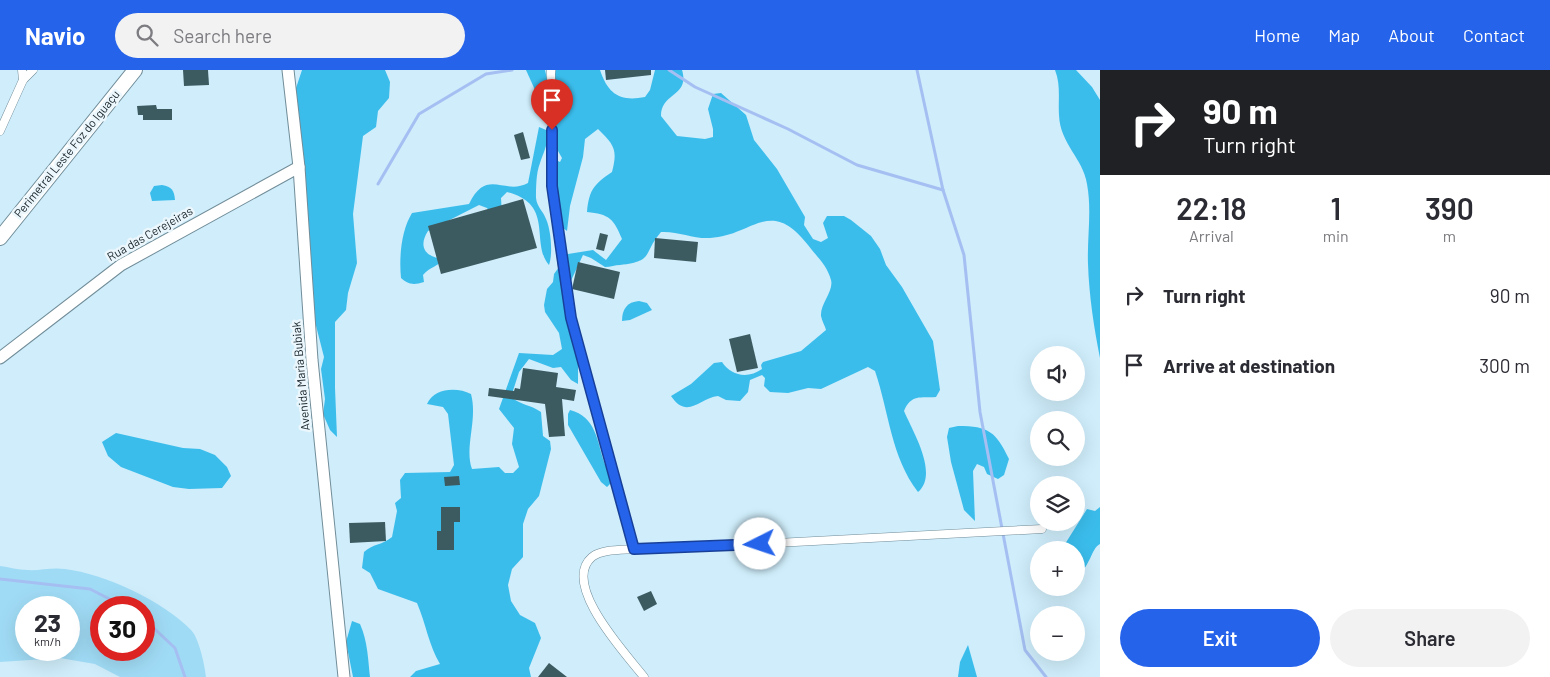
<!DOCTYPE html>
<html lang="en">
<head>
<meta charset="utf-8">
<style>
	:root { --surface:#fff; --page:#f2f2f3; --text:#2b2b33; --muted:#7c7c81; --accent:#2563eb }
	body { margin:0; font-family:Barlow,sans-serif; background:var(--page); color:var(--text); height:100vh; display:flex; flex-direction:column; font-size:19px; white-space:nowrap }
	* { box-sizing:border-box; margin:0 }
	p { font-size:16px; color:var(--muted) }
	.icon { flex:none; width:28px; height:28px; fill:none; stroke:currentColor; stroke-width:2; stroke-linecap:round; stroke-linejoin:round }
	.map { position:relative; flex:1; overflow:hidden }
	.panel { display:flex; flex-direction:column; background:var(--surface); width:450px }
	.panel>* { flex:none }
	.guide { background:#202124; color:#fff; overflow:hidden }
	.tools { position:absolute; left:1030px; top:276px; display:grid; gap:10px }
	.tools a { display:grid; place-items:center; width:55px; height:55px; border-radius:50%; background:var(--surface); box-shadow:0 5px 20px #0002; font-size:25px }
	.speed { position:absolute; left:15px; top:526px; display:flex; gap:10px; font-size:25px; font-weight:700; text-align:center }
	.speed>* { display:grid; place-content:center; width:65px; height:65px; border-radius:50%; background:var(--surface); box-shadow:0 5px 20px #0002; line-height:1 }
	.speed small { font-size:12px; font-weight:400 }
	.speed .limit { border:8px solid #d22; background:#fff; color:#111 }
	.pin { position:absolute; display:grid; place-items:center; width:42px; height:42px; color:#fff; margin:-51px -21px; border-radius:50% 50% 50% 0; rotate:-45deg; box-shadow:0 0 5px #0007 }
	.pin .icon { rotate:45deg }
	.me { position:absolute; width:55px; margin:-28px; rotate:266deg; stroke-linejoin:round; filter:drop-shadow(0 0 4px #0008) }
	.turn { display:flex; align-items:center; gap:18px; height:105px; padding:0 20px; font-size:22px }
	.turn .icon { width:65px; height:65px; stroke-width:2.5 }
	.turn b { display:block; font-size:35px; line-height:42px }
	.eta { display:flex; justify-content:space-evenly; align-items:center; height:85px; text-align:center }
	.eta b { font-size:30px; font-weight:600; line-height:35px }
	.button { display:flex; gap:10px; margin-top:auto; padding:10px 20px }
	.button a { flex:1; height:58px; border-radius:30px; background:var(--accent); color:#fff; font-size:20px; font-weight:600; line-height:58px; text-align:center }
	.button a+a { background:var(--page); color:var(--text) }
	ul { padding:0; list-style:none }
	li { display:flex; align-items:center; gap:15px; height:70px; padding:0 20px }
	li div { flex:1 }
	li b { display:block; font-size:19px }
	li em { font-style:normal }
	header { display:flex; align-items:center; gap:30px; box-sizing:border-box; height:70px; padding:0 25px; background:var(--accent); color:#fff }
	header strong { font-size:24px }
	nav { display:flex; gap:28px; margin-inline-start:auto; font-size:18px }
	.search { width:350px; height:45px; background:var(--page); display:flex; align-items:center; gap:12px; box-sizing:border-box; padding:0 18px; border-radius:28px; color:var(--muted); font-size:19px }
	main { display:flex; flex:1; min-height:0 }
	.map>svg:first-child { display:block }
	.green { fill:#a0dbf5; fill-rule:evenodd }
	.forest { fill:#3bbdec }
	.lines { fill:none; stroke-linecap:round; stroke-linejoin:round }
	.stream { stroke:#a5bff2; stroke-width:3 }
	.building { fill:#3c5b60 }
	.street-casing { stroke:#718d99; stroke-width:9 }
	.secondary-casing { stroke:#718d99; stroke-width:13 }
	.highway-casing { stroke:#718d99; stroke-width:16 }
	.street { stroke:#fff; stroke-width:8 }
	.secondary { stroke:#fff; stroke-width:11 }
	.highway { stroke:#fff; stroke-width:14 }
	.route-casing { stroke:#184099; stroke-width:12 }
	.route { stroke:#2563eb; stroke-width:9 }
	.labels { text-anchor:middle; stroke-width:5; stroke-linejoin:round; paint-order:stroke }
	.street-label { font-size:12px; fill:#19252a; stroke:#ebf7fc }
</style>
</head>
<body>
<header>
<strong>Navio</strong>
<div class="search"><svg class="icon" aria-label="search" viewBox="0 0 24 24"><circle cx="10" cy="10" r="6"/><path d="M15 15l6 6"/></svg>Search here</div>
<nav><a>Home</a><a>Map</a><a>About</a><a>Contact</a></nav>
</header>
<main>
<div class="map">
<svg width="1100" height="607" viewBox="0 0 1100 607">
	<rect width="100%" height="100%" fill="#cfedfb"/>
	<path class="green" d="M0,496C9,497 18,500 27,500C39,501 52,497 65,499C105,504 163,531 191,560C199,568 205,596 206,607H120L95,594L60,588L0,592ZM26,538H69V580H26ZM101,538H144V580H101Z"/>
	<g class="forest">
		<path d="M302,0H385L390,12L389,28L378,41L376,57L363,66L353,144L357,193L348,223L346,240L335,252V318L337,367L330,360L323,344L325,329L321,299L324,287L313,244L314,232L311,216L308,146L295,21Z"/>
		<path d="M526,0H545L550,23L547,32L540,31Z"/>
		<path d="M556,0H600C608,24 620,32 645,27L650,20L655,0H682C690,27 661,22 661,46L677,66L705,69L713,67V59L708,39L713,24L721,23L746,45L754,70L777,99L805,147L804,155L813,169L821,172L828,168L823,153L827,146H844L851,150L871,166L880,179L886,195L902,217L933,271L940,320L936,327C921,328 911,324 904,341C913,362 939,404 918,422C891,387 889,342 875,301L868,297L821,319L808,318L788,323L770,322L764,316L765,308L762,305L750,310L748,322L740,331L726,330L718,326C700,328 687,350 671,326L691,314L714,293L722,292C731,306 748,309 762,299L761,295L763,292L801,281L826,260C825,256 822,251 821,246C820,234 834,221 831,210C827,195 817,187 808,175C770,126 753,166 710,168C693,169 678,161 661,162C642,184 655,191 620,195C615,195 611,197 605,197L591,188L583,185L568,217L563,190L568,184L593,180L606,190L622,169C614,149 609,144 587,142C589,120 594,114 612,102C618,79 614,75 598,59L585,69L583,87L570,136L567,161L558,154V91L560,92L562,88L558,81L554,58L557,42L553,11Z"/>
		<path d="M1055,0H1076L1092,17L1100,30V288C1094,258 1089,225 1088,194C1087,167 1092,141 1087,114C1083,88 1060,74 1059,45C1058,30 1061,15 1055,0Z"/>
		<path d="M539,57L546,60C549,75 544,80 540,93C536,103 536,118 536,128C537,137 543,141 546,149C551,160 553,184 549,195C530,173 555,134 507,122L501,128L502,145H492L487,138L479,135L428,161C417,178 427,188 445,189C438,196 430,197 423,205L424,212C414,215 409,215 401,208C399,188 401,161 412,143L469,134C487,97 504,126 528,113Z"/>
		<path d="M162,115C172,117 174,120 175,130L152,131L150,123L154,116Z"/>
		<path d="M559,197L565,240L578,279V314L571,310L561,297L553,298L529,289L519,302L511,327C521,335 531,335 541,342L543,366L550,371L551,379L539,426L528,439L523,454V487L512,499L508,515L511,531L520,545L535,553L541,568L529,598L531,607H410L416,601L440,594C429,576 426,554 417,533L378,519L370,503L362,498L364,482C372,474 383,475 392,467L397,441L395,433L401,428L400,410L405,403L450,402L454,395L448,344L443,337L427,334C434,318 457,317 471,324C478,350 464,377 472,399L499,397L505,403H513L519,397L512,374L514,358L499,339L519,283L553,285L562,279L559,263L545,242L544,235L547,219L553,212L554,204Z"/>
		<path d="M639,231L647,233L652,240L630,250L622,251C622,239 627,232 639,231Z"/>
		<path d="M570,340C596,347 597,370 604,392C607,400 611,406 610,414L607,417L601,412L568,355V344Z"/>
		<path d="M958,356C989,356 996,362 1009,389L1004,405L998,409L987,404L984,397L977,394L973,401L975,451L964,440L951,392L947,367L949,358Z"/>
		<path d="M116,363L183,378L200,379L215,385L227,397L231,406L222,418L189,419L173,417L121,397L108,386L102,372Z"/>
		<path d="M1100,437V474C1091,478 1090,499 1076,506V480H1063L1065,474L1087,439L1095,441Z"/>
		<path d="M352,551L360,554C368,572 368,590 370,607H353L346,572Z"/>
		<path d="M968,575L977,607H958L960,592Z"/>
	</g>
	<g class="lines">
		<g class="stream">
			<path d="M669,0L695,17L788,59L857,95L943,120"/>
			<path d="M917,0L943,120L964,185L980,342L1025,580L1046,607"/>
			<path d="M378,114L419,44L486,4L512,0"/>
			<path d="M0,509L90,519L127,538"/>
			<path d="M144,549L175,578L185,607"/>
		</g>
	</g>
	<g class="building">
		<path d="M183,0H208L209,15L184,16Z"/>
		<path d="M605,0H651V5L606,10Z"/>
		<path d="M156,35L157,39H172V50H143V45H138L137,36Z"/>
		<path d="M523,62L530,88L521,90L514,65Z"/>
		<path d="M523,129L537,178L441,204L428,156Z"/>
		<path d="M600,163L608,165L604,181L596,179Z"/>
		<path d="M655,168L698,172L696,192L654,188Z"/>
		<path d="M578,192L620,202L614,229L572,219Z"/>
		<path d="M750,264L758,298L737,302L729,269Z"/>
		<path d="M523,298L558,303L556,317L576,320L574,331L562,329L565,366L549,367L545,334L488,326L489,318L514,321L515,318L520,319Z"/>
		<path d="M459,406L460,415L445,416L444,407Z"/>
		<path d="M441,437H460V452H454V480H437V461H441Z"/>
		<path d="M385,452L386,471L350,473L349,453Z"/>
		<path d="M651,521L657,534L644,541L637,527Z"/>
		<path d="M549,593L567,607H538Z"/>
	</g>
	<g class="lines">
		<defs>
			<g id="street">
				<path d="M22,0L23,10"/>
				<path d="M551,0L552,116L564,208L571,248L634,479L702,477L1042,459"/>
				<path d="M0,61L23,10L33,0"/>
				<path d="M634,479C622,480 602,479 592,487C560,514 627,585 644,607"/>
			</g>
			<g id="secondary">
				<path d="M288,0L299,97L312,290L344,607"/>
				<path d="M0,288L121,195L299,97"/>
			</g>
			<path id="highway" d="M0,168L135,0"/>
		</defs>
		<use href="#street" class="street-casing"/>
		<use href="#secondary" class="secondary-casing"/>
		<use href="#highway" class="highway-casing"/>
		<use href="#street" class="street"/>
		<use href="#secondary" class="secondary"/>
		<use href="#highway" class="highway"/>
	</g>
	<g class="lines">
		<defs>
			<path id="route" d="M552,60V116L571,248L634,479L760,474"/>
		</defs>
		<use href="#route" class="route-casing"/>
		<use href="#route" class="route"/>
	</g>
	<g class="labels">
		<g class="street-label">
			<text transform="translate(67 84) rotate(-51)" y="4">Perimetral Leste Foz do Iguaçu</text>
			<text transform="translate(150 164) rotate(-30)" y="4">Rua das Cerejeiras</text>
			<text transform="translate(301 306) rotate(-95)" y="4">Avenida Maria Bubiak</text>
		</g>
	</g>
</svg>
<div class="tools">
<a><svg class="icon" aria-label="sound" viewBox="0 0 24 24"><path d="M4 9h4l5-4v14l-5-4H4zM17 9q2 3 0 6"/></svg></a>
<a><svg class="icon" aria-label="search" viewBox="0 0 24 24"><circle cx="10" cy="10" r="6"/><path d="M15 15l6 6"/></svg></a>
<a><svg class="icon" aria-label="layers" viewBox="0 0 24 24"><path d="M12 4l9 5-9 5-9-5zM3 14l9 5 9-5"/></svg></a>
<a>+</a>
<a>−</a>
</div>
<div class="speed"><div>23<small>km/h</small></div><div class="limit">30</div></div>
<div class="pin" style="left:552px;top:60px;background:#d93025"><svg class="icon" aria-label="arrive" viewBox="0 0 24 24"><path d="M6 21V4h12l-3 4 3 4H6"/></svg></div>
<svg class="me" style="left:760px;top:474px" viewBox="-20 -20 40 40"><circle r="19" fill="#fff"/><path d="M0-13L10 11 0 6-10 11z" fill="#2563eb"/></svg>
</div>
<section class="panel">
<div class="guide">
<div class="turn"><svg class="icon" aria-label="right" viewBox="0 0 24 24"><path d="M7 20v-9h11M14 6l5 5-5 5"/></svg><div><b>90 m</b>Turn right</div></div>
</div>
<div class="eta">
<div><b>22:18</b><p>Arrival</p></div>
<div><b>1</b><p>min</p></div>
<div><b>390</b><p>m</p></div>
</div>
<ul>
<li><svg class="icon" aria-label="right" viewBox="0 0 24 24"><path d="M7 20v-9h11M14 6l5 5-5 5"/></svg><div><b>Turn right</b></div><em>90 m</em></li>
<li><svg class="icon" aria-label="arrive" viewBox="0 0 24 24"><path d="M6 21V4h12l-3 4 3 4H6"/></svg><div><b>Arrive at destination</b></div><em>300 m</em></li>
</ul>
<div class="button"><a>Exit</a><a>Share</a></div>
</section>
</main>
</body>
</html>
